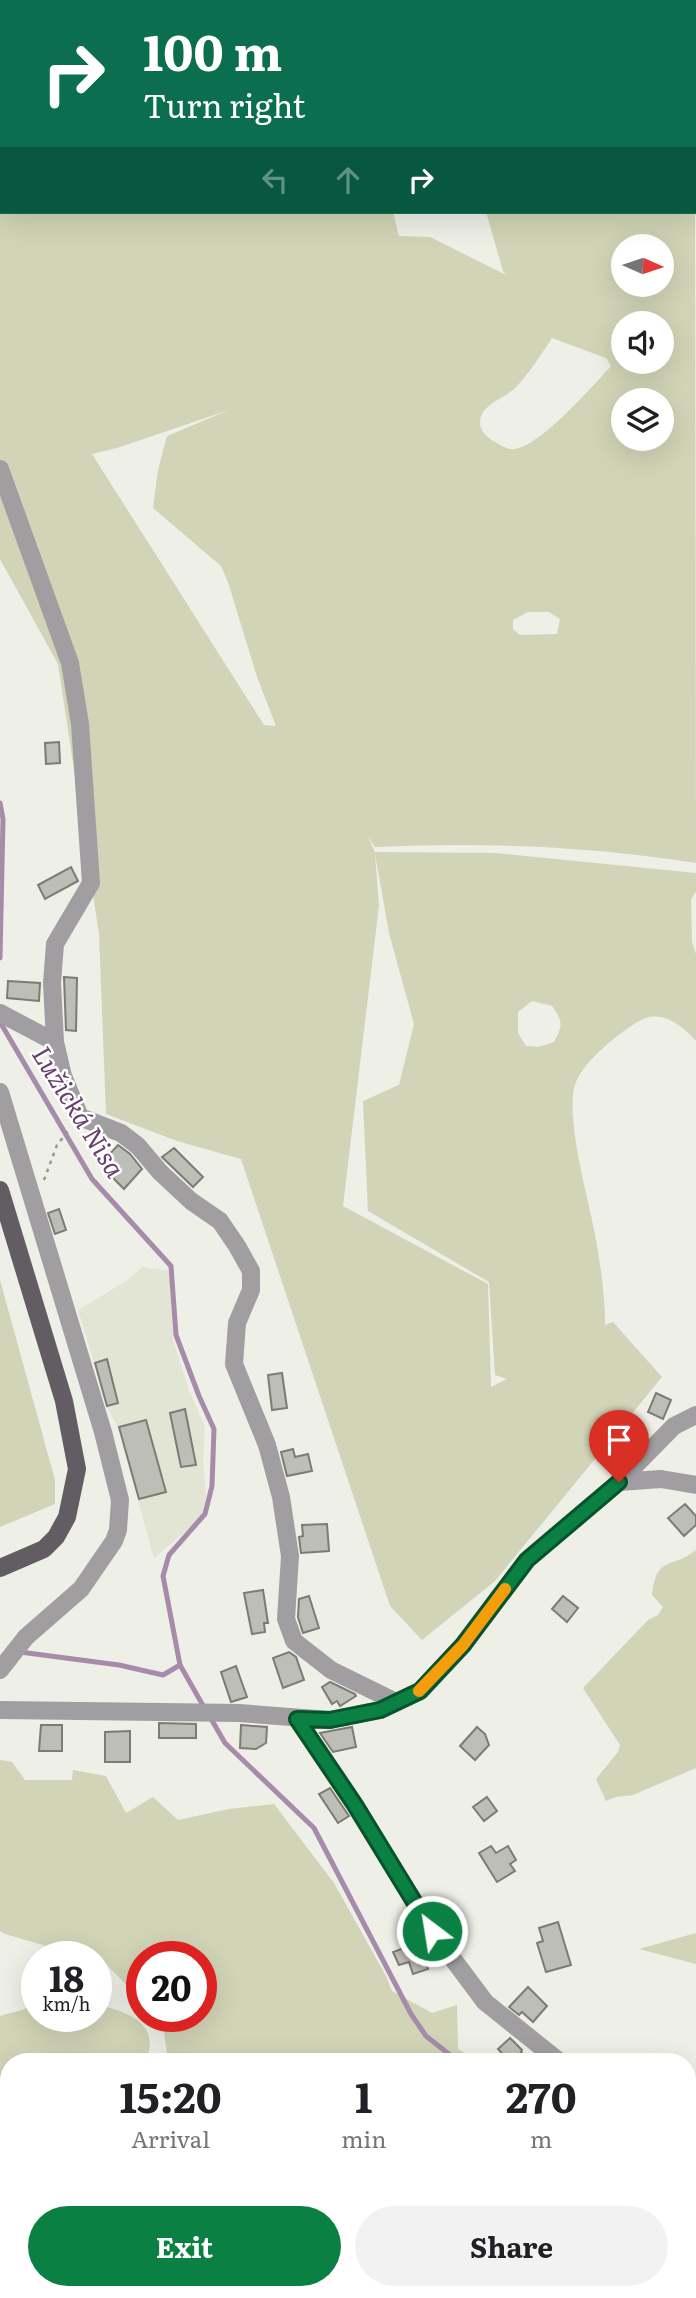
<!DOCTYPE html>
<html lang="en">
<head>
<meta charset="utf-8">
<style>
	:root { --surface:#fff; --page:#f2f2f2; --text:#202124; --muted:#757577; --accent:#0b8043 }
	body { margin:0; font-family:Literata,serif; background:var(--page); color:var(--text); height:100vh; display:flex; flex-direction:column; font-size:26px; white-space:nowrap }
	* { box-sizing:border-box; margin:0 }
	p { font-size:23px; color:var(--muted) }
	.icon { flex:none; width:38px; height:38px; fill:none; stroke:currentColor; stroke-width:2; stroke-linecap:round; stroke-linejoin:round }
	.map { position:relative; flex:1; overflow:hidden }
	.drawer { position:absolute; left:0px; top:2053px; width:696px; height:247px; display:flex; flex-direction:column; background:var(--surface); border-radius:28px 28px 0 0; box-shadow:0 7px 28px #0002 }
	.drawer>* { flex:none }
	.banner { position:absolute; left:0px; top:0px; width:696px; height:214px; box-shadow:0 7px 28px #0002; background:#0b6e4f; color:#fff; overflow:hidden }
	.needle { width:46px; rotate:93deg }
	.fabs { position:absolute; left:611px; top:234px; display:grid; gap:14px }
	.fabs a { display:grid; place-items:center; width:63px; height:63px; border-radius:50%; background:var(--surface); box-shadow:0 7px 28px #0002; font-size:35px }
	.speed { position:absolute; left:21px; top:1941px; display:flex; gap:14px; font-size:35px; font-weight:700; text-align:center }
	.speed>* { display:grid; place-content:center; width:91px; height:91px; border-radius:50%; background:var(--surface); box-shadow:0 7px 28px #0002; line-height:1 }
	.speed small { font-size:18px; font-weight:400 }
	.speed .limit { border:10px solid #d22; background:#fff; color:#111 }
	.pin { position:absolute; display:grid; place-items:center; width:60px; height:60px; color:#fff; margin:-72px -30px; border-radius:50% 50% 50% 0; rotate:-45deg; box-shadow:0 0 7px #0007 }
	.pin .icon { rotate:45deg }
	.me { position:absolute; width:77px; margin:-38px; rotate:329deg; stroke-linejoin:round; filter:drop-shadow(0 0 5px #0008) }
	.turn { display:flex; align-items:center; gap:24px; height:147px; padding:0 28px; font-size:32px }
	.turn .icon { width:91px; height:91px; stroke-width:2.5 }
	.turn b { display:block; font-size:49px; line-height:60px }
	.lanes { display:flex; align-items:center; height:66px; padding:0 28px; background:#0003; justify-content:center; gap:35px; direction:ltr }
	.lanes .off { opacity:.35 }
	.eta { display:flex; justify-content:space-evenly; align-items:center; height:119px; text-align:center }
	.eta b { font-size:42px; font-weight:700; line-height:49px }
	.primary-button { display:flex; gap:14px; margin-top:auto; padding:14px 28px }
	.primary-button a { flex:1; height:80px; border-radius:42px; background:var(--accent); color:#fff; font-size:28px; font-weight:700; line-height:80px; text-align:center }
	.primary-button a+a { background:var(--page); color:var(--text) }
	.map>svg:first-child { display:block }
	.built { fill:#e2e4d4 }
	.green { fill:#d1d4b6; fill-rule:evenodd }
	.lines { fill:none; stroke-linecap:round; stroke-linejoin:round }
	.stream { stroke:#a78bab; stroke-width:5 }
	.building { fill:#bdbeb5; stroke:#7c7c74; stroke-width:2 }
	.path { stroke:#979891; stroke-width:2.5; stroke-dasharray:3.5 5; stroke-linecap:butt }
	.minor { stroke:#a19ea1; stroke-width:18 }
	.major { stroke:#625d62; stroke-width:18 }
	.route-casing { stroke:#07532c; stroke-width:18 }
	.route { stroke:#0b8043; stroke-width:12 }
	.slow { stroke:#f59e0b; stroke-width:12 }
	.labels { text-anchor:middle; stroke-width:5; stroke-linejoin:round; paint-order:stroke }
	.water-label { font-size:26px; font-style:italic; fill:#68416e; stroke:#fff }
</style>
</head>
<body>
<div class="map">
<svg width="696" height="2298" viewBox="0 0 696 2298">
	<rect width="100%" height="100%" fill="#eeefe6"/>
	<path class="built" d="M142,1267L170,1271L173,1340L189,1390L205,1427L203,1462L206,1493L205,1515L154,1558L118,1427L109,1411L78,1310L128,1280Z"/>
	<g class="green">
		<path d="M0,0L341,2H2V212H393L399,236L430,237L506,275L503,271L486,212H695V195L696,863C589,846 482,842 375,847L368,837L375,852L496,853L696,873V891L691,900L692,942L696,954V1041C683,1026 662,1009 641,1020C622,1030 584,1061 576,1082C563,1114 590,1203 596,1240C601,1268 605,1297 605,1325L613,1322L662,1377L495,1581L422,1640L390,1606L241,1159L177,1141L106,1114L99,934L58,664L0,559ZM623,247H662V285H623ZM623,324H662V362H623ZM552,338L606,358L611,366C593,386 540,446 515,449C507,450 501,445 495,442C488,438 479,431 480,421C482,404 503,399 514,389C526,378 543,352 552,338ZM623,401H662V439H623ZM229,410L167,436L158,470L153,508L221,566L228,582L257,677L276,726L264,725L92,454L117,448ZM528,612H549L560,619L557,634L520,635L513,629V620ZM375,854L389,933L414,1024L399,1085L363,1101L368,1211L489,1282L495,1375L507,1379L491,1387L488,1284L343,1206L379,905ZM532,1001L552,1006C563,1022 563,1025 554,1042L538,1047L526,1046L518,1033V1012Z"/>
		<path d="M0,1280L55,1480V1504L0,1527Z"/>
		<path d="M696,1550V1768L633,1795L616,1797L606,1801L596,1779L618,1752L620,1745L583,1688L648,1620L658,1615L663,1607L652,1595C657,1554 671,1570 696,1550Z"/>
		<path d="M0,1760L12,1762L25,1780H72L73,1770L106,1776L126,1813L153,1797L178,1820L229,1809L274,1804L334,1883L386,1976L392,1991L432,2013L457,2005L458,2049L480,2061H168L163,2024L156,2016H201V1956H142V2001L106,1964L96,1961V1956H80L5,1934L0,1931Z"/>
		<path d="M696,1933V1964L639,1949Z"/>
		<path d="M37,2003V2016H96V2004C127,2012 161,2022 146,2061L9,2062V2291H182L185,2298H0V2016L22,2010Z"/>
		<path d="M696,2158V2298H198L197,2291H688V2159Z"/>
	</g>
	<g class="lines">
		<g class="stream">
			<path d="M643,0L644,2"/>
			<path d="M695,135L696,137"/>
			<path d="M0,803L3,819L0,958"/>
			<path d="M0,1022L92,1179L171,1266L176,1335L199,1396L214,1429L212,1486L205,1514L169,1555L163,1576L180,1665L163,1675L119,1665L20,1652"/>
			<path d="M180,1665L205,1709"/>
			<path d="M210,1717L225,1743L314,1828L411,2014L426,2036L459,2062"/>
			<path d="M521,2056L549,2060"/>
			<path d="M688,2117H696"/>
		</g>
	</g>
	<g class="building">
		<path d="M59,742L60,763L46,764L45,743Z"/>
		<path d="M71,867L78,881L45,899L38,885Z"/>
		<path d="M64,977L77,978L76,1031L66,1030Z"/>
		<path d="M8,981L40,983L39,1001L7,998Z"/>
		<path d="M118,1145L130,1154L142,1169L124,1189L112,1177L119,1170L107,1157Z"/>
		<path d="M174,1148L203,1177L193,1187L162,1157Z"/>
		<path d="M59,1209L66,1230L55,1234L48,1213Z"/>
		<path d="M107,1359L118,1403L107,1406L95,1363Z"/>
		<path d="M282,1373L287,1408L272,1410L268,1375Z"/>
		<path d="M656,1393L671,1400L663,1419L648,1412Z"/>
		<path d="M185,1409L196,1465L181,1467L170,1413Z"/>
		<path d="M146,1420L166,1492L139,1499L119,1427Z"/>
		<path d="M293,1449L295,1457L308,1454L312,1471L287,1476L281,1452Z"/>
		<path d="M685,1504L696,1516V1525L684,1536L668,1518Z"/>
		<path d="M327,1524L329,1551L301,1553L299,1537L303,1536L302,1525Z"/>
		<path d="M263,1590L268,1623H264L265,1632L252,1634L244,1593Z"/>
		<path d="M309,1596L319,1628L303,1633L298,1617L299,1599Z"/>
		<path d="M563,1596L578,1608L567,1622L552,1609Z"/>
		<path d="M289,1652L296,1657L304,1680L283,1688L273,1658Z"/>
		<path d="M236,1666L247,1697L231,1702L221,1672Z"/>
		<path d="M330,1682L355,1694L356,1696L340,1706L337,1701L332,1704L322,1687Z"/>
		<path d="M159,1723L196,1724V1738H159Z"/>
		<path d="M41,1725H62V1751H39Z"/>
		<path d="M241,1725L267,1727L266,1743L256,1749L240,1748Z"/>
		<path d="M352,1727L356,1747L333,1752L320,1733Z"/>
		<path d="M477,1727L485,1734L489,1745L475,1760L460,1746Z"/>
		<path d="M130,1731V1762H105V1732Z"/>
		<path d="M330,1788L349,1816L338,1823L319,1794Z"/>
		<path d="M487,1797L497,1811L484,1821L473,1807Z"/>
		<path d="M491,1846L496,1853L508,1846L516,1860L510,1864L515,1871L497,1882L479,1853Z"/>
		<path d="M558,1922L571,1965L546,1972L537,1943L543,1941L539,1928Z"/>
		<path d="M418,1943L428,1969L413,1974L409,1962L399,1965L393,1952Z"/>
		<path d="M528,1987L547,2006L533,2022L522,2012L519,2015L509,2007Z"/>
		<path d="M510,2038L522,2050L521,2052L530,2062H510L498,2049Z"/>
	</g>
	<g class="lines">
		<path class="path" d="M44,1180L57,1145L69,1130"/>
		<g class="minor">
			<path d="M690,0V2"/>
			<path d="M695,13L696,17"/>
			<path d="M0,469L70,663L80,724L91,883L55,944L52,983L55,1042L63,1076L80,1117L121,1133L138,1146L160,1172L191,1201L220,1221L237,1246L251,1271V1290L237,1323L234,1364L267,1445L281,1497L290,1556L286,1619L294,1641L308,1652L331,1670L396,1702"/>
			<path d="M0,1013L55,1042"/>
			<path d="M0,1092L103,1432L120,1500L118,1530L114,1541L81,1589L26,1637L0,1670"/>
			<path d="M619,1482L661,1479L696,1485"/>
			<path d="M0,1710L239,1713L330,1720L380,1710L420,1691L463,1645L527,1560L619,1482L674,1426L696,1415"/>
			<path d="M297,1719L355,1805L432,1931L485,2002L560,2062"/>
			<path d="M688,2140L696,2143"/>
		</g>
		<path class="major" d="M0,1190L64,1401L77,1469L67,1517L56,1537L44,1549L0,1568"/>
	</g>
	<g class="lines">
		<defs>
			<path id="route" d="M432,1931L355,1805L297,1719L330,1720L380,1710L420,1691L463,1645L527,1560L619,1482"/>
		</defs>
		<use href="#route" class="route-casing"/>
		<use href="#route" class="route"/>
		<path class="slow" d="M419,1691L463,1645L505,1589"/>
	</g>
	<g class="labels">
		<g class="water-label">
			<text transform="translate(78 1112) rotate(58)" y="9">Lužická Nisa</text>
		</g>
	</g>
</svg>
<div class="fabs">
<a><svg class="needle" viewBox="-14 -14 28 28"><path d="M0-13l5 13h-10z" fill="#e53935"/><path d="M0 13l5-13h-10z" fill="#757577"/></svg></a>
<a><svg class="icon" aria-label="sound" viewBox="0 0 24 24"><path d="M4 9h4l5-4v14l-5-4H4zM17 9q2 3 0 6"/></svg></a>
<a><svg class="icon" aria-label="layers" viewBox="0 0 24 24"><path d="M12 4l9 5-9 5-9-5zM3 14l9 5 9-5"/></svg></a>
</div>
<div class="speed"><div>18<small>km/h</small></div><div class="limit">20</div></div>
<div class="pin" style="left:619px;top:1482px;background:#d93025"><svg class="icon" aria-label="arrive" viewBox="0 0 24 24"><path d="M6 21V4h12l-3 4 3 4H6"/></svg></div>
<svg class="me" style="left:432px;top:1931px" viewBox="-20 -20 40 40"><circle r="17" fill="#0b8043" stroke="#fff" stroke-width="3"/><path d="M0-11L8 9 0 5-8 9z" fill="#fff"/></svg>
<div class="banner">
<div class="turn"><svg class="icon" aria-label="right" viewBox="0 0 24 24"><path d="M7 20v-9h11M14 6l5 5-5 5"/></svg><div><b>100 m</b>Turn right</div></div>
<div class="lanes"><svg class="icon off" aria-label="left" viewBox="0 0 24 24"><path d="M17 20v-9H6M10 6l-5 5 5 5"/></svg><svg class="icon off" aria-label="ahead" viewBox="0 0 24 24"><path d="M12 20V5M6 11l6-6 6 6"/></svg><svg class="icon" aria-label="right" viewBox="0 0 24 24"><path d="M7 20v-9h11M14 6l5 5-5 5"/></svg></div>
</div>
<section class="drawer">
<div class="eta">
<div><b>15:20</b><p>Arrival</p></div>
<div><b>1</b><p>min</p></div>
<div><b>270</b><p>m</p></div>
</div>
<div class="primary-button"><a>Exit</a><a>Share</a></div>
</section>
</div>
</body>
</html>
